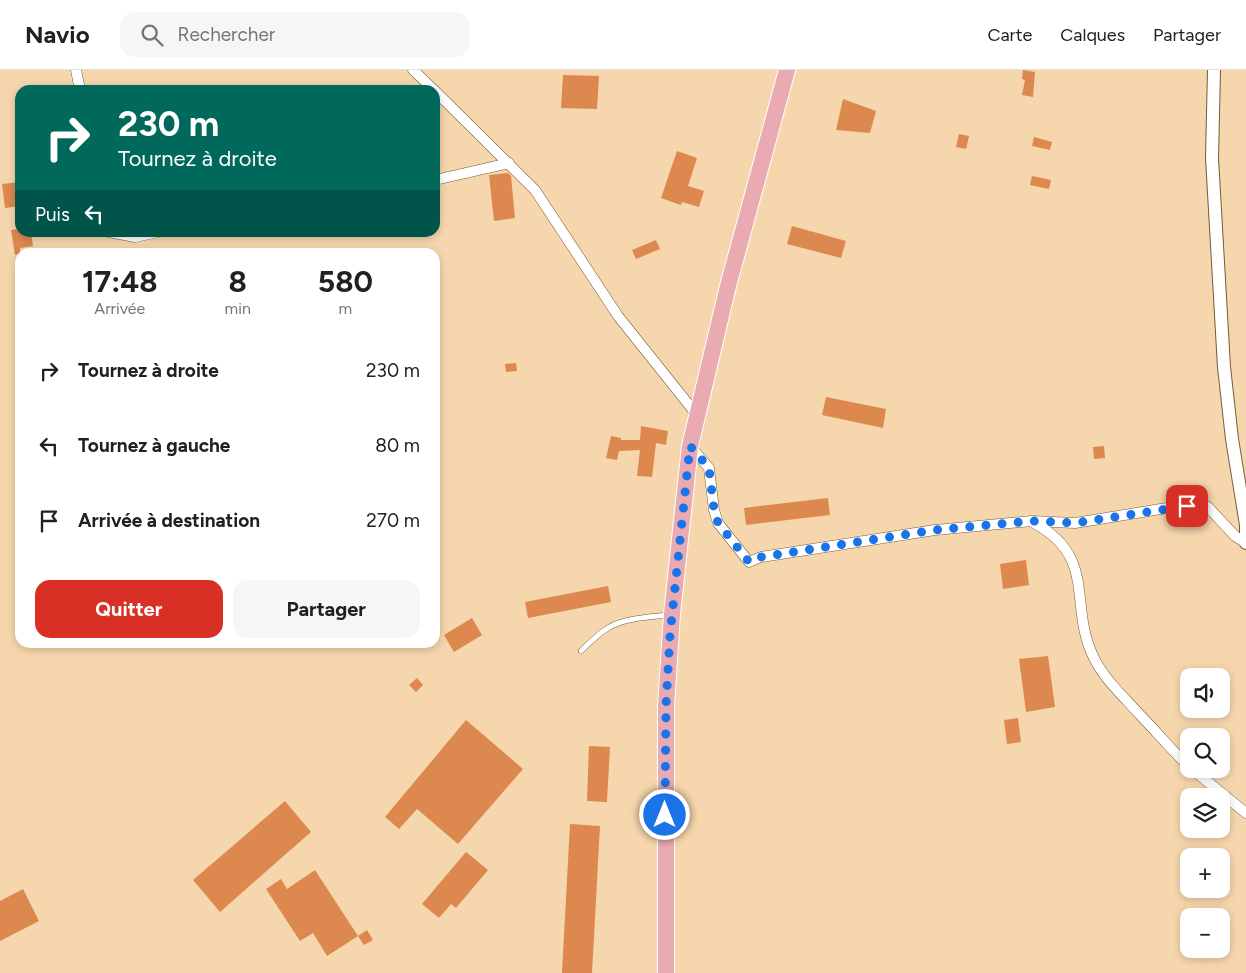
<!DOCTYPE html>
<html lang="fr">
<head>
<meta charset="utf-8">
<style>
	:root { --surface:#fff; --page:#f6f6f6; --text:#202124; --muted:#757577; --line:#e0e0e0; --accent:#d93025 }
	body { margin:0; font-family:Figtree,sans-serif; background:var(--page); color:var(--text); height:100vh; display:flex; flex-direction:column; font-size:19px; white-space:nowrap }
	* { box-sizing:border-box; margin:0 }
	p { font-size:16px; color:var(--muted) }
	.icon { flex:none; width:28px; height:28px; fill:none; stroke:currentColor; stroke-width:2; stroke-linecap:round; stroke-linejoin:round }
	.map { position:relative; flex:1; overflow:hidden }
	.details { position:absolute; left:15px; top:178px; width:425px; height:400px; display:flex; flex-direction:column; background:var(--surface); border-radius:15px; box-shadow:0 2px 8px #0003 }
	.details>* { flex:none }
	.banner { position:absolute; left:15px; top:15px; width:425px; height:152px; border-radius:15px; box-shadow:0 2px 8px #0003; background:#00695c; color:#fff; overflow:hidden }
	.controls { position:absolute; left:1180px; top:598px; display:grid; gap:10px }
	.controls a { display:grid; place-items:center; width:50px; height:50px; border-radius:10px; background:var(--surface); box-shadow:0 2px 8px #0003; font-size:25px }
	.pin { position:absolute; display:grid; place-items:center; width:42px; height:42px; color:#fff; margin:-21px; border-radius:10px; box-shadow:0 2px 8px #0006 }
	.me { position:absolute; width:55px; margin:-28px; rotate:0deg; stroke-linejoin:round; filter:drop-shadow(0 0 4px #0008) }
	.turn { display:flex; align-items:center; gap:18px; height:105px; padding:0 20px; font-size:22px }
	.turn .icon { width:65px; height:65px; stroke-width:2.5 }
	.turn b { display:block; font-size:35px; line-height:42px }
	.then { display:flex; align-items:center; height:48px; padding:0 20px; background:#0003; gap:10px; font-size:19px }
	.eta { display:flex; justify-content:space-evenly; align-items:center; height:85px; text-align:center }
	.eta b { font-size:30px; font-weight:700; line-height:35px }
	.cta { display:flex; gap:10px; margin-top:auto; padding:10px 20px }
	.cta a { flex:1; height:58px; border-radius:15px; background:var(--accent); color:#fff; font-size:20px; font-weight:700; line-height:58px; text-align:center }
	.cta a+a { background:var(--page); color:var(--text) }
	ul { padding:0; list-style:none }
	li { display:flex; align-items:center; gap:15px; height:75px; padding:0 20px }
	li div { flex:1 }
	li b { display:block; font-size:19px }
	li em { font-style:normal }
	header { display:flex; align-items:center; gap:30px; box-sizing:border-box; height:70px; padding:0 25px; background:var(--surface); border-bottom:1px solid var(--line) }
	header strong { font-size:24px }
	nav { display:flex; gap:28px; margin-inline-start:auto; font-size:18px }
	.search { width:350px; height:45px; background:var(--page); display:flex; align-items:center; gap:12px; box-sizing:border-box; padding:0 18px; border-radius:15px; color:var(--muted); font-size:19px }
	.map>svg:first-child { display:block }
	.building { fill:#dc884e }
	.lines { fill:none; stroke-linecap:round; stroke-linejoin:round }
	.service-casing { stroke:#775b35; stroke-width:6 }
	.minor-casing { stroke:#775b35; stroke-width:11 }
	.tertiary-casing { stroke:#775b35; stroke-width:14 }
	.primary-casing { stroke:#fff; stroke-width:18 }
	.service { stroke:#fff; stroke-width:5 }
	.minor { stroke:#fff; stroke-width:10 }
	.tertiary { stroke:#fff; stroke-width:12 }
	.primary { stroke:#e9aab2; stroke-width:16 }
	.route { stroke:#1a73e8; stroke-width:9; stroke-dasharray:0 16.2 }
</style>
</head>
<body>
<header>
<strong>Navio</strong>
<div class="search"><svg class="icon" aria-label="search" viewBox="0 0 24 24"><circle cx="10" cy="10" r="6"/><path d="M15 15l6 6"/></svg>Rechercher</div>
<nav><a>Carte</a><a>Calques</a><a>Partager</a></nav>
</header>
<div class="map">
<svg width="1246" height="903" viewBox="0 0 1246 903">
	<rect width="100%" height="100%" fill="#f6d6ac"/>
	<g class="building">
		<path d="M1023,0L1035,2L1033,27L1022,25L1025,10L1022,9Z"/>
		<path d="M563,5L599,6L597,39L561,38Z"/>
		<path d="M843,29L876,41L870,63L836,60Z"/>
		<path d="M959,64L969,66L966,79L956,77Z"/>
		<path d="M1034,67L1052,72L1050,80L1032,76Z"/>
		<path d="M677,81L697,88L688,116L704,121L699,137L682,132L681,135L661,128Z"/>
		<path d="M508,103L511,106L515,148L494,151L489,105Z"/>
		<path d="M1032,106L1051,110L1049,119L1030,115Z"/>
		<path d="M20,112V136L5,138L2,114Z"/>
		<path d="M792,156L846,171L841,188L787,174Z"/>
		<path d="M20,159V162H31L33,176L20,178V184L15,185L11,160Z"/>
		<path d="M656,170L660,179L636,189L632,180Z"/>
		<path d="M516,293L517,301L506,302L505,294Z"/>
		<path d="M826,327L886,339L883,358L822,345Z"/>
		<path d="M641,356L668,361L666,375L656,373L652,407L637,406L640,380L619,381L617,390L606,388L611,366L621,368V370H640Z"/>
		<path d="M1104,376L1105,388L1094,389L1093,377Z"/>
		<path d="M828,428L830,445L746,455L744,438Z"/>
		<path d="M1026,490L1029,515L1003,519L1000,494Z"/>
		<path d="M608,516L611,532L528,548L525,532Z"/>
		<path d="M472,548L482,565L454,582L444,565Z"/>
		<path d="M1048,586L1055,637L1026,642L1019,589Z"/>
		<path d="M417,608L423,615L416,622L409,615Z"/>
		<path d="M1018,648L1021,672L1007,674L1004,650Z"/>
		<path d="M466,650L523,699L458,774L417,739L399,759L385,747Z"/>
		<path d="M589,676L610,677L607,732L587,731Z"/>
		<path d="M285,731L311,762L220,842L193,810Z"/>
		<path d="M570,754L600,756L592,903H562Z"/>
		<path d="M466,782L488,800L456,838L451,834L439,848L422,834Z"/>
		<path d="M315,800L358,866L327,886L313,863L300,871L266,819L281,809L287,819Z"/>
		<path d="M23,819L39,851L0,871V831Z"/>
		<path d="M367,860L373,870L364,875L358,866Z"/>
	</g>
	<g class="lines">
		<defs>
			<path id="service" d="M581,581C589,573 598,564 608,558C624,548 649,547 669,545"/>
			<g id="minor">
				<path d="M76,0L80,20"/>
				<path d="M413,0L434,20"/>
				<path d="M435,21L535,120L618,246L697,345"/>
				<path d="M435,110L509,93"/>
				<path d="M109,162L135,167L158,162"/>
				<path d="M690,376L709,398L714,440L718,453L749,492L761,487L935,460L1032,451L1075,453L1173,437L1201,435L1208,437L1235,466L1246,473"/>
				<path d="M1034,453C1099,488 1067,537 1095,590C1106,611 1125,628 1141,646C1157,662 1172,681 1189,696"/>
				<path d="M1192,699L1246,743"/>
			</g>
			<path id="tertiary" d="M1214,0L1212,88L1224,297L1232,369L1246,455V473"/>
			<path id="primary" d="M666,903V636L672,544L690,376L728,216L787,0"/>
		</defs>
		<use href="#service" class="service-casing"/>
		<use href="#minor" class="minor-casing"/>
		<use href="#tertiary" class="tertiary-casing"/>
		<use href="#primary" class="primary-casing"/>
		<use href="#service" class="service"/>
		<use href="#minor" class="minor"/>
		<use href="#tertiary" class="tertiary"/>
		<use href="#primary" class="primary"/>
	</g>
	<g class="lines">
		<path class="route" d="M665,745L666,636L670,565L690,376L709,398L714,440L718,453L749,492L761,487L935,460L1032,451L1075,453L1187,436"/>
	</g>
</svg>
<div class="controls">
<a><svg class="icon" aria-label="sound" viewBox="0 0 24 24"><path d="M4 9h4l5-4v14l-5-4H4zM17 9q2 3 0 6"/></svg></a>
<a><svg class="icon" aria-label="search" viewBox="0 0 24 24"><circle cx="10" cy="10" r="6"/><path d="M15 15l6 6"/></svg></a>
<a><svg class="icon" aria-label="layers" viewBox="0 0 24 24"><path d="M12 4l9 5-9 5-9-5zM3 14l9 5 9-5"/></svg></a>
<a>+</a>
<a>−</a>
</div>
<div class="pin" style="left:1187px;top:436px;background:#d93025"><svg class="icon" aria-label="arrive" viewBox="0 0 24 24"><path d="M6 21V4h12l-3 4 3 4H6"/></svg></div>
<svg class="me" style="left:665px;top:745px" viewBox="-20 -20 40 40"><circle r="17" fill="#1a73e8" stroke="#fff" stroke-width="3"/><path d="M0-11L8 9 0 5-8 9z" fill="#fff"/></svg>
<div class="banner">
<div class="turn"><svg class="icon" aria-label="right" viewBox="0 0 24 24"><path d="M7 20v-9h11M14 6l5 5-5 5"/></svg><div><b>230 m</b>Tournez à droite</div></div>
<div class="then">Puis<svg class="icon" aria-label="left" viewBox="0 0 24 24"><path d="M17 20v-9H6M10 6l-5 5 5 5"/></svg></div>
</div>
<section class="details">
<div class="eta">
<div><b>17:48</b><p>Arrivée</p></div>
<div><b>8</b><p>min</p></div>
<div><b>580</b><p>m</p></div>
</div>
<ul>
<li><svg class="icon" aria-label="right" viewBox="0 0 24 24"><path d="M7 20v-9h11M14 6l5 5-5 5"/></svg><div><b>Tournez à droite</b></div><em>230 m</em></li>
<li><svg class="icon" aria-label="left" viewBox="0 0 24 24"><path d="M17 20v-9H6M10 6l-5 5 5 5"/></svg><div><b>Tournez à gauche</b></div><em>80 m</em></li>
<li><svg class="icon" aria-label="arrive" viewBox="0 0 24 24"><path d="M6 21V4h12l-3 4 3 4H6"/></svg><div><b>Arrivée à destination</b></div><em>270 m</em></li>
</ul>
<div class="cta"><a>Quitter</a><a>Partager</a></div>
</section>
</div>
</body>
</html>
